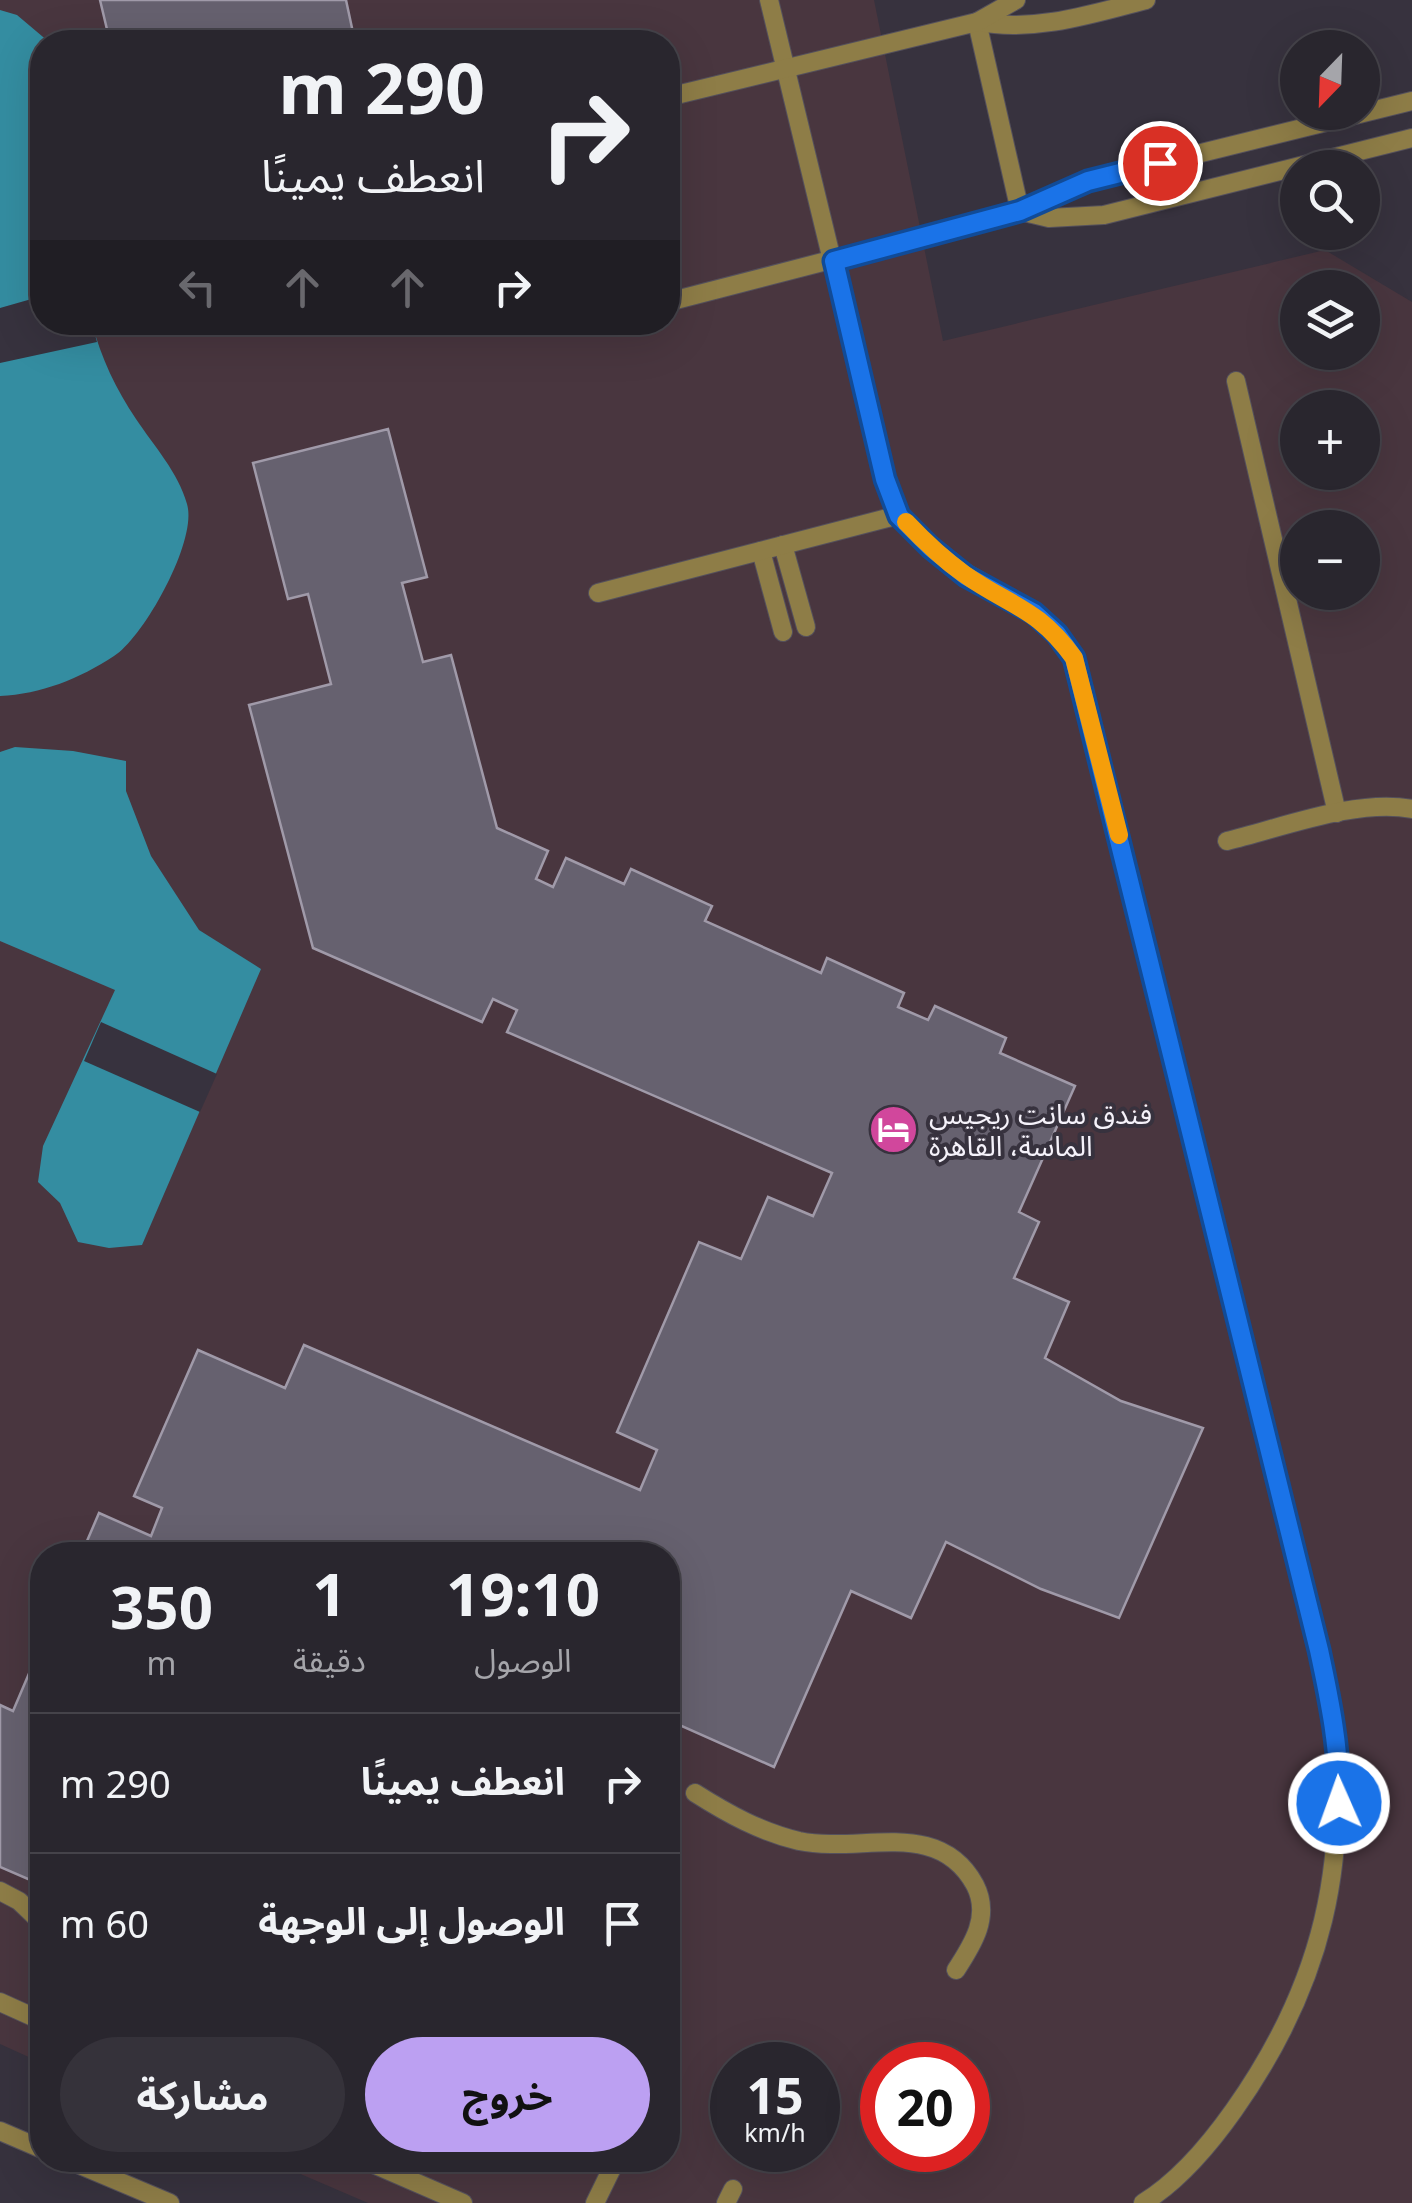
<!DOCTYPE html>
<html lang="ar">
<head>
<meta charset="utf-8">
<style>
	:root { --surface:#29262e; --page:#35323a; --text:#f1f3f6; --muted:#a5a5aa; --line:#45434a; --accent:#bca0f2 }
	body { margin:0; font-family:"Noto Sans","Noto Sans Arabic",sans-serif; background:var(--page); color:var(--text); direction:rtl; height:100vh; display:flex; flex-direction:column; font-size:38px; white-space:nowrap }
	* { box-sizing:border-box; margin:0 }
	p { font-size:32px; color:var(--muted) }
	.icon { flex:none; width:55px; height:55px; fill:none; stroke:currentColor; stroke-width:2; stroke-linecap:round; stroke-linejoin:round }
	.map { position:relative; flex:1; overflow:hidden; direction:ltr }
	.sheet { position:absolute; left:30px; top:1542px; width:650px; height:630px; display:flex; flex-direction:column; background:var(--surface); border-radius:40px; box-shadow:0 10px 40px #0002,0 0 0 2px var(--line); direction:rtl }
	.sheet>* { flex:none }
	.hud { position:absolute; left:30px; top:30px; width:650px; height:305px; border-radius:40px; box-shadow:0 10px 40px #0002,0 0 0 2px var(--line); direction:rtl; background:#29262e; color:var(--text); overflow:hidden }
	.needle { width:65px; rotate:203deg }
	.tools { position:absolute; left:1280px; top:30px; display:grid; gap:20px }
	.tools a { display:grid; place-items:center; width:100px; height:100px; border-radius:50%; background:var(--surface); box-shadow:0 10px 40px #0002,0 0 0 2px var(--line); font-size:50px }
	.speed { position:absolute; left:710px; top:2042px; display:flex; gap:20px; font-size:50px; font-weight:700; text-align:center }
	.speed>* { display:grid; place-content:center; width:130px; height:130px; border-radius:50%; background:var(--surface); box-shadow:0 10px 40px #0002,0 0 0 2px var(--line); line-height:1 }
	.speed small { font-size:25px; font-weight:400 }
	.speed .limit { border:15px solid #d22; background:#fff; color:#111 }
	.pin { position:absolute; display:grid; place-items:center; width:85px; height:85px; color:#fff; margin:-42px; border:5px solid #fff; border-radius:50%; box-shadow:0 2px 10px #0007 }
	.me { position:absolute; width:110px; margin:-55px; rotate:358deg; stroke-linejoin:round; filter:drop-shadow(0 0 8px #0008) }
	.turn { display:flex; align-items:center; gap:35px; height:210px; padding:0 30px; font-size:45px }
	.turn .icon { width:130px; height:130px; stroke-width:2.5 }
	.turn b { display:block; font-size:70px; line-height:85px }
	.lanes { display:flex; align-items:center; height:95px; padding:0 30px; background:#0003; justify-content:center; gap:50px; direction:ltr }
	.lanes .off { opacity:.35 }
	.eta { display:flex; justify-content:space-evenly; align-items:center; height:170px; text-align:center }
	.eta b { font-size:60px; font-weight:700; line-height:70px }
	.action { display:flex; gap:20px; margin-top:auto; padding:20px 30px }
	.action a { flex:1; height:115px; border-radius:60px; background:var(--accent); color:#111; font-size:40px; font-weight:700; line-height:115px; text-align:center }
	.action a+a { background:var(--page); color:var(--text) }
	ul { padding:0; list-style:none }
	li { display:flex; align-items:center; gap:30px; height:140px; padding:0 30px; border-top:2px solid var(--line) }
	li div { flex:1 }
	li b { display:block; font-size:38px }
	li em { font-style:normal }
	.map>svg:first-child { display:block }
	.commercial { fill:#49363f; fill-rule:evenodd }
	.water { fill:#348da1 }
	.pier { fill:#37323e }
	.building { fill:#66616f; stroke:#a09aa9; stroke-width:2.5 }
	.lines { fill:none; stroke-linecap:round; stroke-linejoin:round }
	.lane-casing { stroke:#55515c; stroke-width:20 }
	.lane { stroke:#8e7d47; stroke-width:18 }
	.route-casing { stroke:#114b97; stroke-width:25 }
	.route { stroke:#1a73e8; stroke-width:18 }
	.slow { stroke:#f59e0b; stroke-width:18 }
	.labels { text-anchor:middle; stroke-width:8; stroke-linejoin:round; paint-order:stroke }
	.poi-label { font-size:28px; fill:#f5f2fa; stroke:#37323e; text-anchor:start }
</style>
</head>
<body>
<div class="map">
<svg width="1412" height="2203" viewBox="0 0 1412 2203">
	<rect width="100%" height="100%" fill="#37323e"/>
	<path class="commercial" d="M0,0H874L943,341L1325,250L1412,302V2203H368L268,2160H668V1555H42V2063L0,2044ZM42,42H668V322H42ZM1298,288H1362V352H1298ZM1298,408H1362V472H1298ZM1298,528H1362V592H1298ZM732,2065H818V2150H732ZM882,2065H968V2150H882Z"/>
	<g class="water">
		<path d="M0,10L17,15L49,42H42V322L92,323C101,358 116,389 136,419C154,446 178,472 187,504C198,540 144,637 114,656C79,679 41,694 0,696Z"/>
		<path d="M15,747L73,751L126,761V791L151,856L199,930L261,969L142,1245L109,1248L78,1242L60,1203L38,1182L43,1146L115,990L0,941V752Z"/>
	</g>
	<g class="pier">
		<path d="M42,296V322L92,323L97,342L0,363V308Z"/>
		<path d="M101,1022L217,1074L200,1112L84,1061Z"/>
	</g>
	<g class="building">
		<path d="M100,0H346L355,42H110Z"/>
		<path d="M388,429L427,577L402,583L423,662L451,655L497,828L548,851L536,879L553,887L566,858L624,884L631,869L712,906L705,921L821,973L827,958L904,993L898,1007L928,1020L935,1006L1006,1038L1000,1053L1075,1086L1019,1212L1039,1222L1014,1278L1069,1302L1045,1358L1121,1401L1203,1428L1119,1618L1041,1589L946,1542L911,1618L851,1591L774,1767L668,1720V1555H81L99,1513L151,1536L162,1508L134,1496L198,1350L285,1388L304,1345L640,1490L657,1450L617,1432L699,1242L741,1259L768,1197L813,1216L832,1173L507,1032L517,1010L493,999L482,1022L313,948L249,705L331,684L308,594L288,599L253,463Z"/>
		<path d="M42,1643V1885L0,1867V1705L13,1711Z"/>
	</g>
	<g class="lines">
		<defs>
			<g id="lane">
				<path d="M769,0L885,479C890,491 893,506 900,516C931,563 988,582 1032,612C1050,625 1062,641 1074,659L1332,1711C1350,1863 1323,1984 1234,2110C1210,2144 1179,2181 1143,2203"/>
				<path d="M977,22L1020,211"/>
				<path d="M977,22C1036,32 1089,15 1146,0"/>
				<path d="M668,97L977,22L1016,0"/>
				<path d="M1020,211L1049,218L1104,215L1412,138"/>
				<path d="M668,302L1020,211L1088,181L1412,101"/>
				<path d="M1236,381L1337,813"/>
				<path d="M783,545L806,627"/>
				<path d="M761,551L783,632"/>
				<path d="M598,593L899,515"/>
				<path d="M1227,841C1281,828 1358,798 1412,809"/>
				<path d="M695,1793C728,1814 761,1832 799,1841C862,1854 938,1817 975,1885C991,1916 973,1944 956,1970"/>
				<path d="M0,1891L19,1901L42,1923"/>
				<path d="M0,2002L42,2021"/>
				<path d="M0,2131L42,2149"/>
				<path d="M68,2160L170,2203"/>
				<path d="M364,2160L463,2203"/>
				<path d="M595,2203L616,2160"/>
				<path d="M726,2203L733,2189"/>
			</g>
		</defs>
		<use href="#lane" class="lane-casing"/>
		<use href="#lane" class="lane"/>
	</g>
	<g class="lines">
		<defs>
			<path id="route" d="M1160,163L1088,181L1020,211L834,261L885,479L899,516L930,547L966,576L1034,613L1057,634L1074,658L1319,1650C1330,1701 1340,1750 1339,1803"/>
		</defs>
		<use href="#route" class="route-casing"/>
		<use href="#route" class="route"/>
		<path class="slow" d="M906,522C924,541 943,559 964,574C1011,607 1037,607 1074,658L1119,835"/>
	</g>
	<defs>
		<symbol id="hotel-disc" viewBox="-11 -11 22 22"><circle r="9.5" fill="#d1479c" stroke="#37323e"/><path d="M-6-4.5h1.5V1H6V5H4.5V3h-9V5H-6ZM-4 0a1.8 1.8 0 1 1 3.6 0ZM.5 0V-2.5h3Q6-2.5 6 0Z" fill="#fff"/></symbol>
	</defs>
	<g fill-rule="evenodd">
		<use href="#hotel-disc" x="866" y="1102" width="55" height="55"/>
	</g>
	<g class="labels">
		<g class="poi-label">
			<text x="929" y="1124">فندق سانت ريجيس<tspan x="929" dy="32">الماسة، القاهرة</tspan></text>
		</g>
	</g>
</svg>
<div class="tools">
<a><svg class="needle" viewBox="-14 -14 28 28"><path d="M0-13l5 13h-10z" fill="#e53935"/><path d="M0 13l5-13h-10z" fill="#a5a5aa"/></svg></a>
<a><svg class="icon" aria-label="search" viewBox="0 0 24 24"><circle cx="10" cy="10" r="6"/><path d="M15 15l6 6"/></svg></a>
<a><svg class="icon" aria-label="layers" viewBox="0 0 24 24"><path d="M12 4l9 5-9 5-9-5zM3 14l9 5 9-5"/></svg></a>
<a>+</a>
<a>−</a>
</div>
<div class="speed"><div>15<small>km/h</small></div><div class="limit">20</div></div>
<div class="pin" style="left:1160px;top:163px;background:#d93025"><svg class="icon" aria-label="arrive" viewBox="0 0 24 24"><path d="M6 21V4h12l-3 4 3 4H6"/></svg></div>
<svg class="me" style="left:1339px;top:1803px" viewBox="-20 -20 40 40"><circle r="17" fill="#1a73e8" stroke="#fff" stroke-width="3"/><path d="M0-11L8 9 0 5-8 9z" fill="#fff"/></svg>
<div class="hud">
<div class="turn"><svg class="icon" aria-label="right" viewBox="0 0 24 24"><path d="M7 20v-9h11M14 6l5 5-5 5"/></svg><div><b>290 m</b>انعطف يمينًا</div></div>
<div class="lanes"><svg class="icon off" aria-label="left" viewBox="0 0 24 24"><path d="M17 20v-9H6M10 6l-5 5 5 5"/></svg><svg class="icon off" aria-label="ahead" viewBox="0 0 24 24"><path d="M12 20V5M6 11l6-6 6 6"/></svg><svg class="icon off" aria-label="ahead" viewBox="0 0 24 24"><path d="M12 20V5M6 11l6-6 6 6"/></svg><svg class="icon" aria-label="right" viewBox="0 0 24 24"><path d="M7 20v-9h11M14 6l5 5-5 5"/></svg></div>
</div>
<section class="sheet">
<div class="eta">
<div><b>19:10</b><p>الوصول</p></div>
<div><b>1</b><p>دقيقة</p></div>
<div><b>350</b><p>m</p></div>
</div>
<ul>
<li><svg class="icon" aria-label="right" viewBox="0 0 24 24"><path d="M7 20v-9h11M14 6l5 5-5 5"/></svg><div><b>انعطف يمينًا</b></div><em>290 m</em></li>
<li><svg class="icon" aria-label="arrive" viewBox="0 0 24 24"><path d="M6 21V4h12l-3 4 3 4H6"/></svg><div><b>الوصول إلى الوجهة</b></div><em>60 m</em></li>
</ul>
<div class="action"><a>خروج</a><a>مشاركة</a></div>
</section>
</div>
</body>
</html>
